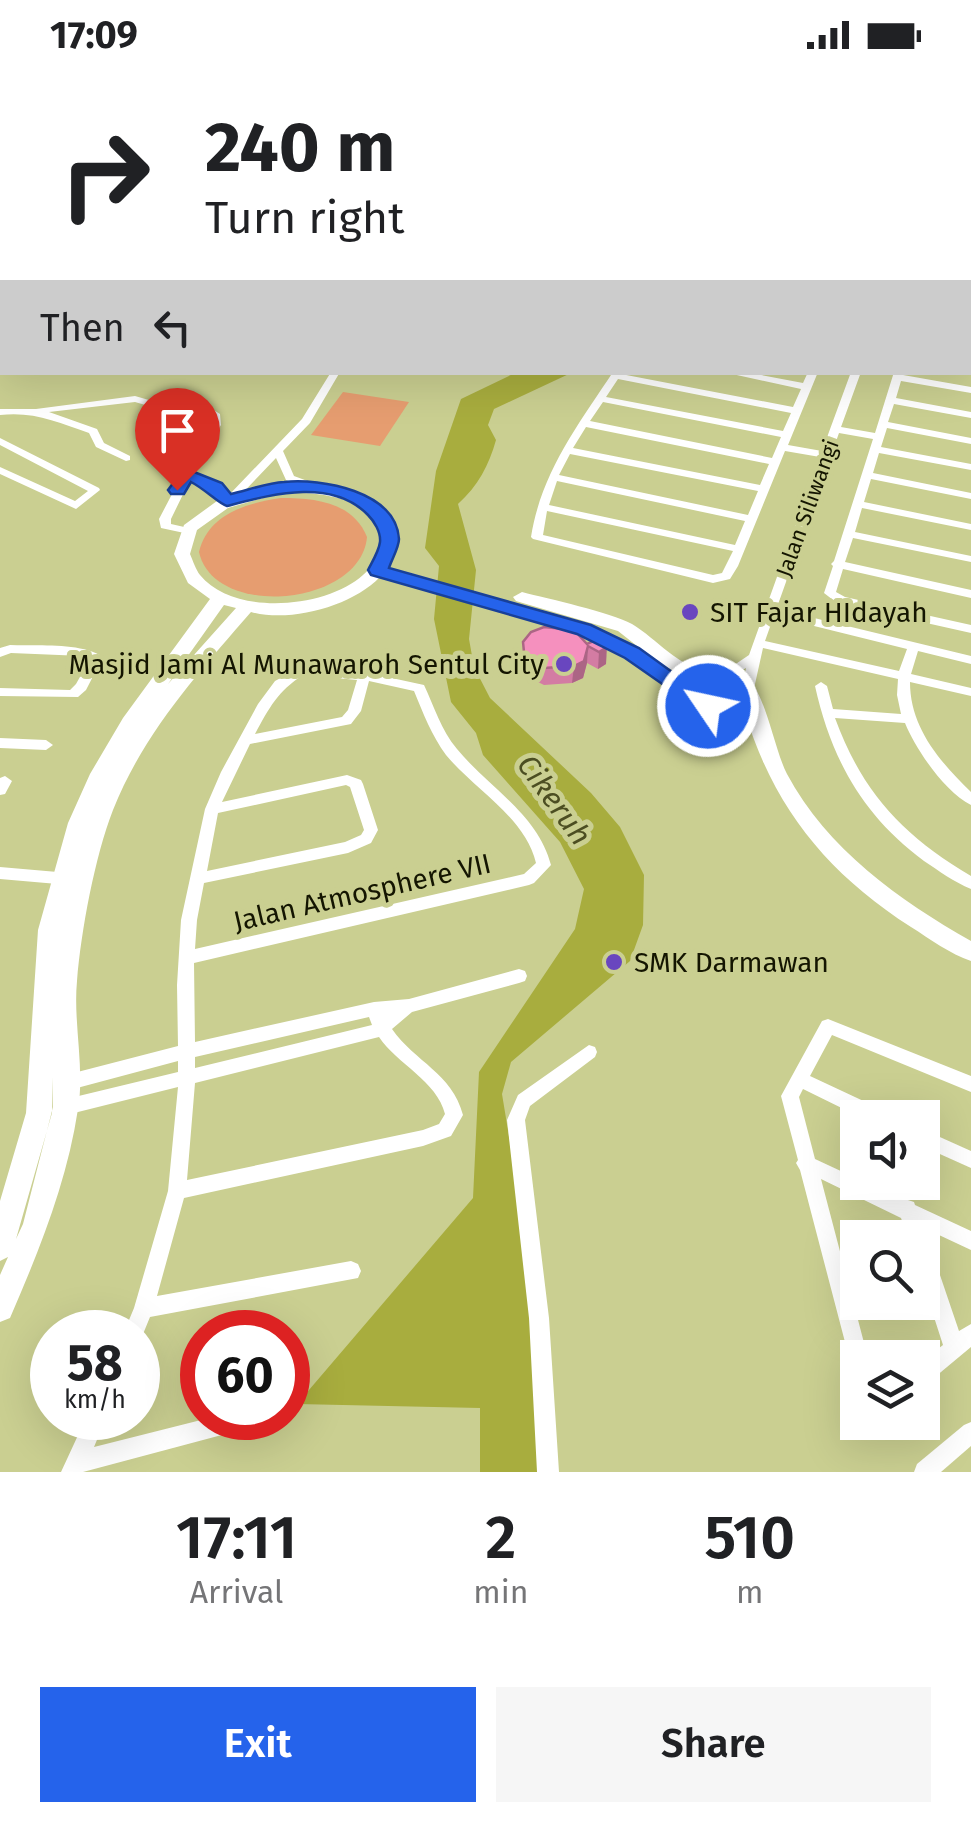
<!DOCTYPE html>
<html lang="en">
<head>
<meta charset="utf-8">
<style>
	:root { --surface:#fff; --page:#f6f6f6; --text:#202124; --muted:#757577; --accent:#2563eb }
	body { margin:0; font-family:"Fira Sans",sans-serif; background:var(--page); color:var(--text); height:100vh; display:flex; flex-direction:column; font-size:38px; white-space:nowrap }
	* { box-sizing:border-box; margin:0 }
	p { font-size:32px; color:var(--muted) }
	.icon { flex:none; width:55px; height:55px; fill:none; stroke:currentColor; stroke-width:2; stroke-linecap:round; stroke-linejoin:round }
	.map { position:relative; height:1402px; overflow:hidden }
	.details { display:flex; flex-direction:column; background:var(--surface); flex:1 }
	.details>* { flex:none }
	.hud { position:absolute; left:0px; top:0px; width:972px; height:305px; box-shadow:0 10px 40px #0002; background:#fff; color:var(--text); overflow:hidden }
	.fabs { position:absolute; left:840px; top:1030px; display:grid; gap:20px }
	.fabs a { display:grid; place-items:center; width:100px; height:100px; border-radius:0px; background:var(--surface); box-shadow:0 10px 40px #0002; font-size:50px }
	.speed { position:absolute; left:30px; top:1240px; display:flex; gap:20px; font-size:50px; font-weight:700; text-align:center }
	.speed>* { display:grid; place-content:center; width:130px; height:130px; border-radius:50%; background:var(--surface); box-shadow:0 10px 40px #0002; line-height:1 }
	.speed small { font-size:25px; font-weight:400 }
	.speed .limit { border:15px solid #d22; background:#fff; color:#111 }
	.pin { position:absolute; display:grid; place-items:center; width:85px; height:85px; color:#fff; margin:-102px -42px; border-radius:50% 50% 50% 0; rotate:-45deg; box-shadow:0 0 10px #0007 }
	.pin .icon { rotate:45deg }
	.me { position:absolute; width:110px; margin:-55px; rotate:304deg; stroke-linejoin:round; filter:drop-shadow(0 0 8px #0008) }
	.turn { display:flex; align-items:center; gap:35px; height:210px; padding:0 40px; font-size:45px }
	.turn .icon { width:130px; height:130px; stroke-width:2.5 }
	.turn b { display:block; font-size:70px; line-height:85px }
	.then { display:flex; align-items:center; height:95px; padding:0 40px; background:#0003; gap:20px; font-size:38px }
	.eta { display:flex; justify-content:space-evenly; align-items:center; height:170px; text-align:center }
	.eta b { font-size:60px; font-weight:600; line-height:70px }
	.primary-button { display:flex; gap:20px; margin-top:auto; padding:20px 40px }
	.primary-button a { flex:1; height:115px; border-radius:0px; background:var(--accent); color:#fff; font-size:40px; font-weight:600; line-height:115px; text-align:center }
	.primary-button a+a { background:var(--page); color:var(--text) }
	.status { display:flex; justify-content:space-between; align-items:center; height:70px; padding:0 50px; background:var(--surface); direction:ltr }
	.status svg { height:28px; fill:currentColor }
	.map>svg:first-child { display:block }
	.green { fill:#e69d70 }
	.water { fill:#a8ad3e }
	.lines { fill:none; stroke-linecap:round; stroke-linejoin:round }
	.street { fill:#fff; fill-rule:evenodd }
	.primary { fill:#fff; fill-rule:evenodd }
	.wall { fill:#d37ca3 }
	.shaded-wall { fill:#ac6585 }
	.building { fill:#f590be; stroke:#ac6585; stroke-width:2.5 }
	.route { fill:#2563eb; stroke:#184099; stroke-width:2.5 }
	.poi-dot { fill:#6946bf; stroke:#cacf91; stroke-width:4 }
	.labels { text-anchor:middle; stroke-width:10; stroke-linejoin:round; paint-order:stroke }
	.far-street-label { font-size:22px; fill:#141501; stroke:#cacf91 }
	.poi-label { font-size:28px; fill:#141501; stroke:#cacf91; text-anchor:start }
	.street-label { font-size:28px; fill:#141501; stroke:#cacf91 }
	.water-label { font-size:30px; font-style:italic; fill:#4c4e22; stroke:#cacf91 }
</style>
</head>
<body>
<div class="status"><b>17:09</b><svg viewBox="0 0 49 12"><path d="M0 12V9h3v3zM5 12V6h3v6zM10 12V3h3v9zM15 12V0h3v12zM26 1h20v11H26zM47 4h2v5h-2z"/></svg></div>
<div class="map">
<svg width="971" height="1402" viewBox="0 0 971 1402">
	<rect width="100%" height="100%" fill="#cacf91"/>
	<g class="green">
		<path d="M343,322L409,332L380,376L311,365Z"/>
		<path d="M281,428C315,428 353,432 367,467C361,536 214,550 199,482C208,444 247,433 281,428Z"/>
	</g>
	<path class="water" d="M515,303H571L494,339L488,355L496,370C489,395 478,416 458,434L476,500L469,569L474,597L490,628L591,723L620,757L644,805L643,855L630,891L511,992L502,1024L539,1248L548,1402H480V1338L297,1334L473,1128L479,1002L575,859L584,819L560,772L483,685L476,663L451,632L434,549L439,496L425,478L436,401L461,329Z"/>
	<g class="lines">
		<g class="street">
			<path d="M125,0H132L130,2H124Z"/>
			<path d="M336,0H343L344,2H338Z"/>
			<rect x="970" y="57" width="1" height="4"/>
			<rect x="0" y="117" width="2" height="4"/>
			<rect x="0" y="188" width="2" height="5"/>
			<rect x="970" y="189" width="1" height="7"/>
			<rect x="970" y="215" width="1" height="6"/>
			<path d="M970,230L971,231V237L970,236Z"/>
			<rect x="970" y="251" width="1" height="6"/>
			<rect x="970" y="272" width="1" height="6"/>
			<rect x="970" y="294" width="1" height="6"/>
			<path d="M331,302H340L310,353L283,381L294,406L321,416V420H313L286,410L276,388L235,431C218,438 222,427 211,419C206,415 196,412 190,410L171,449V454L193,459L195,461L189,464L161,458L159,449L181,407L179,403L211,355L210,345L207,343H173L135,332L49,342L97,359L104,373L130,386V390L126,391L96,377L89,363C58,352 33,341 0,345V339H36L135,326L173,337H209L220,344L221,355L190,402L220,415L228,426L302,349Z"/>
			<path d="M613,302H622L621,304L793,337L801,319L723,302H745L803,313L808,302H818L788,375L822,381L851,302H861L841,357L875,363L894,302H904L903,305L971,317V323L901,311L896,328L971,342V348L894,334L888,352L971,368V374L887,358L881,377L971,394V400L879,383L873,403L971,423V429L871,409L864,432L971,454V460L862,438L855,462L971,486V492L853,468L845,492L971,520V528L843,499L836,522L845,527L971,555V563L837,533L824,523L833,496L831,494L834,491L873,369L839,363L765,571L899,601L907,579L806,554L804,551L810,547L971,586V594L918,581L911,604L971,618V626L910,612C910,657 939,691 971,722V735C945,722 916,680 905,653L835,648C862,722 903,766 971,806V819C954,812 939,801 924,791C862,745 831,688 815,616L821,612L827,616L833,639L901,644L897,625L898,609L763,578L753,623H743L742,620L746,598L721,612L715,608L749,585L820,387L785,381L738,496L730,509L713,513L533,469L531,467C541,403 578,355 613,302ZM618,309L791,343L783,361L606,327ZM603,332L781,367L772,388L590,351ZM586,357L769,394L760,415L573,378ZM570,384L758,421L748,445L559,405ZM557,411L745,451L735,475L549,435ZM547,441L733,481L722,503L713,505L543,465Z"/>
			<path d="M0,368L99,418L100,420L76,439L0,404V397L75,431L88,421L0,375Z"/>
			<path d="M10,575C37,576 81,572 103,587L86,620L78,627L0,626V618L70,620L76,614L90,589L83,586L11,583L0,587V578Z"/>
			<path d="M301,597L364,602L424,615C434,636 441,660 457,679C488,717 538,744 551,795L534,813L529,815L194,893L195,972L374,932L409,929L519,899L525,901L527,906L525,911L519,913L412,942L392,959C415,992 452,1003 463,1045L451,1066L423,1076L184,1128L157,1226L351,1191L358,1194L361,1201L358,1208L150,1247L141,1269L138,1270V1262H124L134,1238L168,1121L178,1017L62,1046L56,1044L53,1038L56,1032L62,1030L178,1002V991L62,1022L56,1019L53,1014L56,1009L62,1006L178,976L177,915L181,850L205,739L221,702L258,634L275,611ZM303,605L357,610L348,640L342,647L255,664C269,638 278,621 303,605ZM369,611L414,621C423,643 432,666 446,685C475,720 525,747 536,793L524,804L195,879L197,850L204,813L348,783L371,773L378,760L363,714L361,710L347,705L222,732L250,674L351,654L361,641ZM346,715L350,717L364,760L361,765L345,772L207,801L218,743ZM369,947L372,955L195,998V987ZM379,967C397,994 437,1011 445,1044L439,1054L423,1060L187,1110L195,1013Z"/>
			<path d="M0,668L46,670L53,675L46,680L0,678Z"/>
			<path d="M5,706L12,711L5,724L0,725V708Z"/>
			<path d="M0,797L69,803L74,805L76,809L74,813L69,815L0,809Z"/>
			<path d="M828,949L971,1006V1022L832,965L810,1006L887,1042L890,1048H862L803,1019L799,1027L815,1089L858,1109V1112C877,1113 896,1127 914,1132L915,1135L971,1161V1180L924,1158L959,1261L971,1254V1277L929,1312L922,1315V1291L943,1275L922,1210V1168H908L901,1148L821,1109L868,1288H858V1298L851,1295L800,1100L796,1093L798,1090L781,1026L822,951Z"/>
			<path d="M589,975L595,977L597,982L595,987L530,1036L525,1050L549,1248L559,1402H537L529,1248L507,1050L518,1025Z"/>
			<path d="M922,1059L971,1081V1098L922,1076Z"/>
			<path d="M86,1348H106L94,1377L209,1348H258L255,1355L248,1358L83,1402H61Z"/>
			<path d="M971,1352V1376L941,1402H914L917,1394L964,1355Z"/>
		</g>
		<path class="primary" d="M283,412C330,415 429,427 387,498L590,555L651,587L618,561L516,531L513,527L522,522C549,529 610,542 632,554C657,569 678,597 709,602C723,605 739,600 751,613C766,628 775,681 787,704C827,779 899,830 971,871V891C950,884 930,869 911,857C827,803 774,738 745,643C699,658 661,608 624,586C555,547 458,529 380,507C352,536 291,553 251,542C198,603 143,664 113,740C95,786 81,861 77,911C73,953 85,998 78,1039C67,1112 39,1181 10,1248L0,1252V1205L8,1187L0,1191V1131L26,1043L38,860L68,753L90,704L123,648L210,529L188,513L174,484L184,455L217,431ZM284,422C317,423 383,426 380,472C379,485 373,497 363,505C327,538 234,547 200,505C196,500 193,491 190,484L197,460L228,438ZM224,535L236,538L168,614ZM664,596L697,612L692,615ZM719,614L729,615L741,625L739,630L726,634L713,629L709,621ZM53,1007V1037L23,1154L16,1169L52,1043Z"/>
	</g>
	<path class="wall" d="M598,569L606,594L598,599L587,593L583,608L572,613L544,615L530,608L523,599V572L587,574Z"/>
	<g class="shaded-wall">
		<path d="M588,576L587,593L583,608L572,613L574,596Z"/>
		<path d="M607,577L606,594L598,599L599,582Z"/>
	</g>
	<path class="building" d="M544,557L574,560L587,574L598,569L607,577L599,582L588,576L584,591L574,596L544,598L530,591L524,582L523,572L531,562Z"/>
	<path class="route" d="M184,398L222,413L231,424C248,420 267,413 284,412C321,408 396,421 399,469C399,477 392,489 389,498L591,555L639,578L719,636L708,644L701,641L625,588L577,564L371,505L368,500C372,492 379,481 380,472C381,462 374,451 368,445C331,407 270,425 227,436C219,434 205,419 191,412L184,424H171L168,420L177,408L175,403Z"/>
	<g class="poi-dot">
		<circle cx="690" cy="542" r="10"/>
		<circle cx="564" cy="594" r="10"/>
		<circle cx="614" cy="892" r="10"/>
	</g>
	<g class="labels">
		<g class="far-street-label">
			<text transform="translate(807 438) rotate(-70)" y="8">Jalan Siliwangi</text>
		</g>
		<g class="poi-label">
			<text x="710" y="552">SIT Fajar HIdayah</text>
			<text x="544" y="604" text-anchor="end">Masjid Jami Al Munawaroh Sentul City</text>
			<text x="634" y="902">SMK Darmawan</text>
		</g>
		<g class="street-label">
			<text transform="translate(362 822) rotate(-13)" y="10">Jalan Atmosphere VII</text>
		</g>
		<g class="water-label">
			<text transform="translate(554 730) rotate(54)" y="10">Cikeruh</text>
		</g>
	</g>
</svg>
<div class="fabs">
<a><svg class="icon" aria-label="sound" viewBox="0 0 24 24"><path d="M4 9h4l5-4v14l-5-4H4zM17 9q2 3 0 6"/></svg></a>
<a><svg class="icon" aria-label="search" viewBox="0 0 24 24"><circle cx="10" cy="10" r="6"/><path d="M15 15l6 6"/></svg></a>
<a><svg class="icon" aria-label="layers" viewBox="0 0 24 24"><path d="M12 4l9 5-9 5-9-5zM3 14l9 5 9-5"/></svg></a>
</div>
<div class="speed"><div>58<small>km/h</small></div><div class="limit">60</div></div>
<div class="pin" style="left:177px;top:420px;background:#d93025"><svg class="icon" aria-label="arrive" viewBox="0 0 24 24"><path d="M6 21V4h12l-3 4 3 4H6"/></svg></div>
<svg class="me" style="left:708px;top:636px" viewBox="-20 -20 40 40"><circle r="17" fill="#2563eb" stroke="#fff" stroke-width="3"/><path d="M0-11L8 9 0 5-8 9z" fill="#fff"/></svg>
<div class="hud">
<div class="turn"><svg class="icon" aria-label="right" viewBox="0 0 24 24"><path d="M7 20v-9h11M14 6l5 5-5 5"/></svg><div><b>240 m</b>Turn right</div></div>
<div class="then">Then<svg class="icon" aria-label="left" viewBox="0 0 24 24"><path d="M17 20v-9H6M10 6l-5 5 5 5"/></svg></div>
</div>
</div>
<section class="details">
<div class="eta">
<div><b>17:11</b><p>Arrival</p></div>
<div><b>2</b><p>min</p></div>
<div><b>510</b><p>m</p></div>
</div>
<div class="primary-button"><a>Exit</a><a>Share</a></div>
</section>
</body>
</html>
